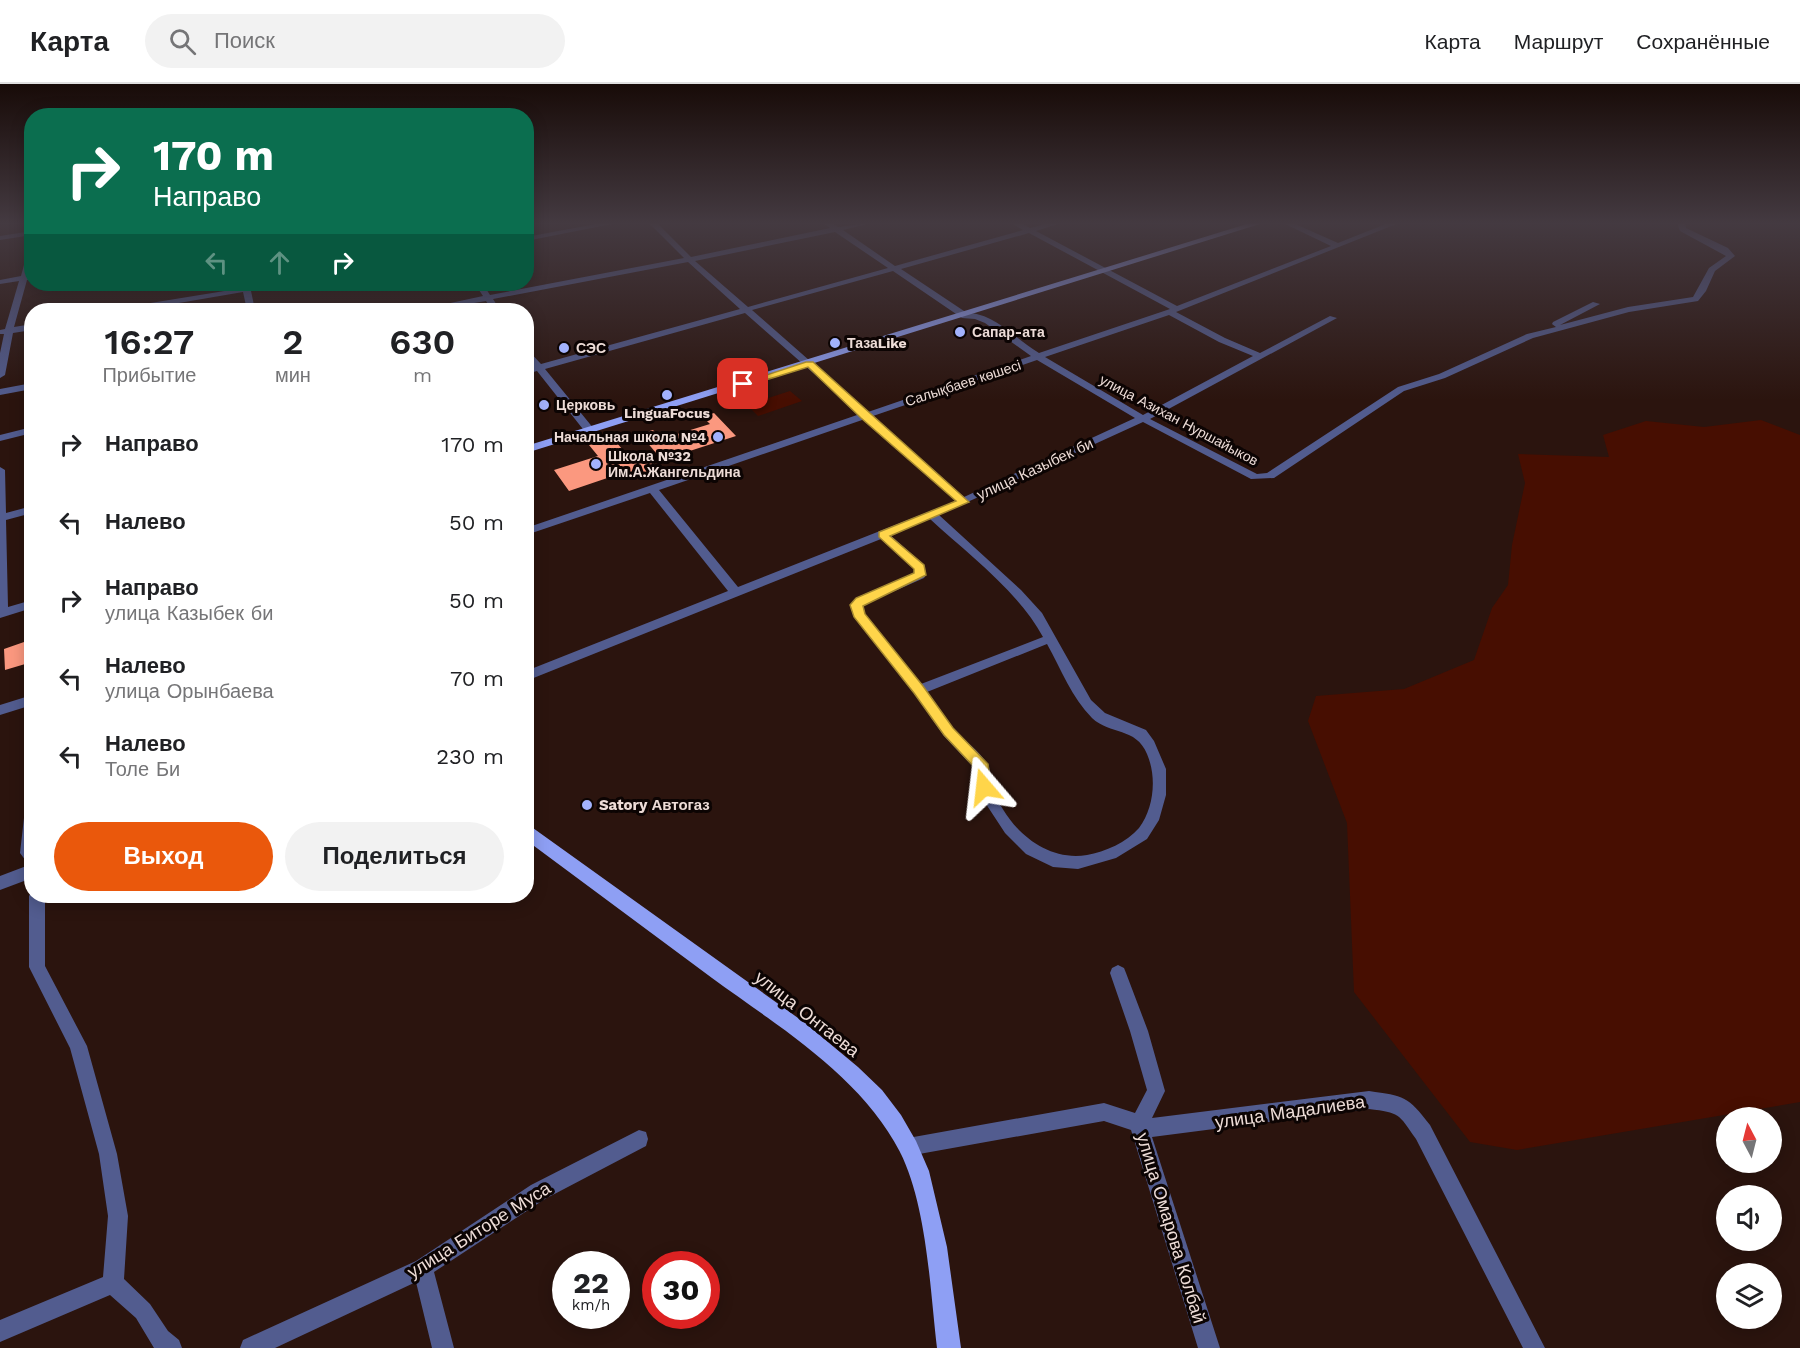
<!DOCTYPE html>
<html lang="ru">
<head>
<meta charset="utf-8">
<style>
	:root { --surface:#fff; --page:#f2f2f2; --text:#202124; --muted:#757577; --line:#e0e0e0; --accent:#ea580c }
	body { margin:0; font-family:"Work Sans",sans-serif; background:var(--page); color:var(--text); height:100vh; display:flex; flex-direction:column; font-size:22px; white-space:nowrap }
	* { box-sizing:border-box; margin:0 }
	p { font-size:20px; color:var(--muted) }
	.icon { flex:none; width:33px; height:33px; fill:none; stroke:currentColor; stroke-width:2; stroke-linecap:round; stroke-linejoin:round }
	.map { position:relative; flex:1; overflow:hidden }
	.panel { position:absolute; left:24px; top:219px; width:510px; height:600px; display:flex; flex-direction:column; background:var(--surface); border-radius:24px; box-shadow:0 3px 15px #0003 }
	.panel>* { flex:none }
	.guide { position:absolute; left:24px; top:24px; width:510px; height:183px; border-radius:24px; box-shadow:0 3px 15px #0003; background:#0b6e4f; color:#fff; overflow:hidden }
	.needle { width:39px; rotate:353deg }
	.fabs { position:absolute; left:1716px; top:1023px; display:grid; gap:12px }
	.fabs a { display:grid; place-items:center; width:66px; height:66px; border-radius:50%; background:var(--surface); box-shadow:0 3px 15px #0003; font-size:30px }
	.speed { position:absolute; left:552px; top:1167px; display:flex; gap:12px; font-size:30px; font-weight:700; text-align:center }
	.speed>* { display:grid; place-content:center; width:78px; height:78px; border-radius:50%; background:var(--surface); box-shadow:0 3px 15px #0003; line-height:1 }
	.speed small { font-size:15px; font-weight:400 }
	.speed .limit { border:9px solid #d22; background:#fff; color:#111 }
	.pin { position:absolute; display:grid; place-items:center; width:51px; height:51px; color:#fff; margin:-26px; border-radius:12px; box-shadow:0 3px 9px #0006 }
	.me { position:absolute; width:66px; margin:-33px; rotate:343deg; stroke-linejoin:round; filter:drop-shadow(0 0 4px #0008) }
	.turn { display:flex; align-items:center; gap:21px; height:126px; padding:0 30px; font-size:27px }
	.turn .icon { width:78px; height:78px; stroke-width:2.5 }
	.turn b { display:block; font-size:42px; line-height:51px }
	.lanes { display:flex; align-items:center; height:57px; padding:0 30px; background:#0003; justify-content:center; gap:30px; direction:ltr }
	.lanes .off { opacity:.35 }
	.eta { display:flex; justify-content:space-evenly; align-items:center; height:102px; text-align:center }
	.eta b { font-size:36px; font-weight:600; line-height:42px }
	.primary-button { display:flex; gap:12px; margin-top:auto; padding:12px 30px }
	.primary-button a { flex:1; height:69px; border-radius:36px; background:var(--accent); color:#fff; font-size:24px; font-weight:600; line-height:69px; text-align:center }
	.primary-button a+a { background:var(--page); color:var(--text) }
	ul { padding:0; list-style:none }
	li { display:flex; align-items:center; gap:18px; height:78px; padding:0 30px }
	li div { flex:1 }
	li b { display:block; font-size:22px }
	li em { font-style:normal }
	header { display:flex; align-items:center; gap:36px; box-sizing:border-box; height:84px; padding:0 30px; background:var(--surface); border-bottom:2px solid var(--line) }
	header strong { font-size:28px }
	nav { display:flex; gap:33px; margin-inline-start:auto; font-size:21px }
	.search { width:420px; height:54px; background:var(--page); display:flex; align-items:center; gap:15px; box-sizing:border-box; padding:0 21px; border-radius:33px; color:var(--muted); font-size:22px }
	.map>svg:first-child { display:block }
	.green { fill:#470e01 }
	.building { fill:#fb987f }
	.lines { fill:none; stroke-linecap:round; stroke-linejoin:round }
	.minor { fill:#525c8f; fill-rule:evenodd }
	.major { fill:#8e9ff4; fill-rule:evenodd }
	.route { fill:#ffd54a; stroke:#a68a30; stroke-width:1.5 }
	.poi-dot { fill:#a2b2fd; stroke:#0c0403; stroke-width:2 }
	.labels { text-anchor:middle; stroke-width:6; stroke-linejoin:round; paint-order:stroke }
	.far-poi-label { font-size:14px; font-weight:bold; fill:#eddcd7; stroke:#0c0403; text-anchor:start }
	.far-street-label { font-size:14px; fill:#eddcd7; stroke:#0c0403 }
	.street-label { font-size:15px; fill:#eddcd7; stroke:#0c0403 }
	.poi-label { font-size:15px; font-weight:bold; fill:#eddcd7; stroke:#0c0403; text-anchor:start }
	.near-street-label { font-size:18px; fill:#eddcd7; stroke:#0c0403 }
</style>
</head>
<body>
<header>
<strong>Карта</strong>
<div class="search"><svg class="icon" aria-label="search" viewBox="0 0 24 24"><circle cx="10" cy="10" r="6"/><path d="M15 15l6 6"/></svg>Поиск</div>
<nav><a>Карта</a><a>Маршрут</a><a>Сохранённые</a></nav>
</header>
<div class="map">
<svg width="1800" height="1264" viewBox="0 0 1800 1264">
	<rect width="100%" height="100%" fill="#2b140e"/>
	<g class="green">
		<path d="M790,307L802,317L758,332L747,321Z"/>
		<path d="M1761,336L1800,351V1018L1517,1066L1470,1058L1354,908L1347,739L1308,637L1316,612L1404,605L1474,576L1492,524L1508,501L1512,461L1525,399L1518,370L1609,373L1603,351L1646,337L1704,343Z"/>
	</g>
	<g class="building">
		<path d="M714,329L736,352L662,376L640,350L653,346L661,355L710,340L703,333Z"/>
		<path d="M612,353L632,377L648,372L658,385L627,395L622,389L569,407L554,386L598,372L589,361Z"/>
		<path d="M24,558L25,566L32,564V578L5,586L4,565Z"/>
	</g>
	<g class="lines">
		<g class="minor">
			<path d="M601,139H617L526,157V153Z"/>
			<path d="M649,139H657L691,173L830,144L823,139H832L838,143L871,139L843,146L895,182L1023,146L1011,139H1021L1030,144L1049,139H1061L1036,147L1177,222L1331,162L1283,139H1293L1338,159L1388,139H1399L1176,228L1225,254L1260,269L1330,232L1337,234L1150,335L1257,390L1267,389L1398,303L1439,290L1527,250L1556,243L1552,240L1553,238L1593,218L1600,220L1560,241L1628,223L1693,213L1709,184L1726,172L1680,147L1677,139H1685L1686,144L1728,164L1735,172L1715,187L1706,207L1698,217L1629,228L1533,254L1445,294L1404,307L1274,394L1251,395L1143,338L939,431L1021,506L1042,529L1091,616L1105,629L1146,646L1154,657L1166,685V711L1159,736L1147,755L1116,774L1078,785L1053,783L1026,770L1005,749L986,720L977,702L976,686L944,652L914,609L853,531L851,521L856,514L914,489V485L881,455L526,597V587L728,507L650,409L526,451V444L860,330L745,229L545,285L594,345V349H586L537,287L526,290V284L533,282L526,274V264L541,280L740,225L688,178L493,215L500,226H492L486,217L433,226H418L483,212L475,200H483L490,211L684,174ZM835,148L888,184L748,223L695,177ZM1029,149L1170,225L1039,269C1016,256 995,229 967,229L901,185ZM893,187L962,234L975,235L985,239L1031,272L868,328L752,226ZM1169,231L1219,258L1253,272L1143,331L1045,273ZM1037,276L1135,334L964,413L873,332ZM865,335L956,417L738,503L659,406ZM930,435C968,470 1018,507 1043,553L921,600L865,530L863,521L924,494L926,491L924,481L890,451ZM1047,560C1061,585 1072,614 1092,634C1110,651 1136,643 1147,670C1157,693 1154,724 1139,744C1127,758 1105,768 1087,771C1043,778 1007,743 992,703C989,696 992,687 988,681C980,667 964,657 954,645C944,633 936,620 927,608Z"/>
			<path d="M32,147V151L0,156V152Z"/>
			<path d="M32,164V182L29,191H32V195L27,196L14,243L32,240V246L13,249L5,291L0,294V269L4,250H0V246L5,245L19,197L0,200V196L21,192L28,166Z"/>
			<path d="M242,200H250L251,202L282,200L251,207L255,226H247L243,208L138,226H122L126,223L243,204Z"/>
			<path d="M32,299V305L0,311V305Z"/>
			<path d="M32,343V349L0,357V351Z"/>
			<path d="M0,383L5,386L6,429L32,422V429L6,436L8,523L32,516V524L0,534Z"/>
			<path d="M32,611V621L0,631V621Z"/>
			<path d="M32,719V794L0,806V792L29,781L20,769L25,725L27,721Z"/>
			<path d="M32,807V812H45V882L87,962L117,1070L128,1132L124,1195L150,1220L168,1247L179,1256L182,1264H154L136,1234L110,1211L0,1258V1236L103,1193L108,1132L99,1070L70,964L29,883V812Z"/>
			<path d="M1118,881L1124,884L1126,889L1148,947L1165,1007L1152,1034L1369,1007C1404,1012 1408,1012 1430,1041L1545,1264H1523L1416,1055C1398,1029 1400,1029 1369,1025L1152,1053L1220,1264H1198L1131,1046L1104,1037L908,1072L901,1070L899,1063L901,1056L908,1054L1104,1019L1135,1029L1147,1006L1130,947L1110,889L1112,884Z"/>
			<path d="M639,1046L646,1048L648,1055L646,1062L545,1115L434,1188L454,1264H432L416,1198L275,1264H240L243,1256L416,1177L531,1101Z"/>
		</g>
		<g class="major">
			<path d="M1250,139H1263L526,369V362Z"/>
			<path d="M526,739L805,939L858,983L882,1006L901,1031L916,1057L929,1087L947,1163L961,1264H937C930,1205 927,1122 900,1068C861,992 779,943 712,894C650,848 588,802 526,756Z"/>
		</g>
	</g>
	<linearGradient id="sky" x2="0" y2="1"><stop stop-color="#180b08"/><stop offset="0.44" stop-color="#443a41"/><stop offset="1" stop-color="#443a41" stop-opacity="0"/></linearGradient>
	<rect width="1800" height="316" fill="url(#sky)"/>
	<path class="route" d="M806,278H813L969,418L890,452L924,481L926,491L863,522L865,530L923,602L953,644L988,680L991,703L989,707H979L976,685L944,651L914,609L854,533L850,521L856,514L914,489V485L879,453V448L956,417L861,334L808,283L743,303L739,300Z"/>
	<g class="poi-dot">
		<circle cx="960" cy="248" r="6"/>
		<circle cx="835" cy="259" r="6"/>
		<circle cx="564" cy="264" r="6"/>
		<circle cx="667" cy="311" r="6"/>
		<circle cx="544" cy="321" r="6"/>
		<circle cx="718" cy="353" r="6"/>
		<circle cx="596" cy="380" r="6"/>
		<circle cx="587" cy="721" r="6"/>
	</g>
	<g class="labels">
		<g class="far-poi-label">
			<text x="972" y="253">Сапар-ата</text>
			<text x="847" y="264">ТазаLike</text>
			<text x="576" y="269">СЭС</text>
			<text x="556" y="326">Церковь</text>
			<text x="667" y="334" text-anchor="middle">LinguaFocus</text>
			<text x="706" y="358" text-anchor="end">Начальная школа №4</text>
			<text x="608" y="377">Школа №32<tspan x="608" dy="16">Им.А.Жангельдина</tspan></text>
		</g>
		<g class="far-street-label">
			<text transform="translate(963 299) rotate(-18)" y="5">Салықбаев көшесі</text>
			<text transform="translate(1179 336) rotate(28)" y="5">улица Азихан Нуршайыков</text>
		</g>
		<g class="street-label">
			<text transform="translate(1035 385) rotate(-25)" y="5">улица Казыбек би</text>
		</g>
		<g class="poi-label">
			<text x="599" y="726">Satory Автогаз</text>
		</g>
		<g class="near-street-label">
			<text transform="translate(807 930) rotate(38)" y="6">улица Онтаева</text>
			<text transform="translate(1290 1028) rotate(-8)" y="6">улица Мадалиева</text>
			<text transform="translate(1171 1144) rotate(73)" y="6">улица Омарова Колбай</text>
			<text transform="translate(479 1146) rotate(-32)" y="6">улица Биторе Муса</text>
		</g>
	</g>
</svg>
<div class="fabs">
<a><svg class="needle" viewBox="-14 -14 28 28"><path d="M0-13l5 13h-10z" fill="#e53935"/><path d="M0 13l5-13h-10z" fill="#757577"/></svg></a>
<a><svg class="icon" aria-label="sound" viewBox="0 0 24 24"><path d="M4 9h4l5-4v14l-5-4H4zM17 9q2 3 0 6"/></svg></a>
<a><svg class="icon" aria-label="layers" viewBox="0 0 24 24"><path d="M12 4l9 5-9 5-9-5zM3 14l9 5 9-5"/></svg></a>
</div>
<div class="speed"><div>22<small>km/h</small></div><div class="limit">30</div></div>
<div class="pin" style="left:743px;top:300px;background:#d93025"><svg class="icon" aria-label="arrive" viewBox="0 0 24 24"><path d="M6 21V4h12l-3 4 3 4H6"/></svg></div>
<svg class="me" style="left:984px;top:703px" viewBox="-20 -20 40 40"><path d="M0-17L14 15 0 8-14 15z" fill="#ffd54a" stroke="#fff" stroke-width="4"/></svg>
<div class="guide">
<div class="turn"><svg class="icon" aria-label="right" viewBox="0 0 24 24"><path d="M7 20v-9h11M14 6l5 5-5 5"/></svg><div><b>170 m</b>Направо</div></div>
<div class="lanes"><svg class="icon off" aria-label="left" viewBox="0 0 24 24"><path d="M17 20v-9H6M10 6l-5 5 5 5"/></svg><svg class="icon off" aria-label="ahead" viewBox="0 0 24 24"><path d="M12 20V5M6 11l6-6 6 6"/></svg><svg class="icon" aria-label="right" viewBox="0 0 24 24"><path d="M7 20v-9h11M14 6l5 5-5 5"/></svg></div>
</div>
<section class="panel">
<div class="eta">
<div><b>16:27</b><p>Прибытие</p></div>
<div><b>2</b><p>мин</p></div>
<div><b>630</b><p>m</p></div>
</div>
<ul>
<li><svg class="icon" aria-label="right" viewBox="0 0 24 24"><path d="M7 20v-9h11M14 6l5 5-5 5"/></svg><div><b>Направо</b></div><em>170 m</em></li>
<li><svg class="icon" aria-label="left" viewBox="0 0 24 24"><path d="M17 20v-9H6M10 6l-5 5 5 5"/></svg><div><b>Налево</b></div><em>50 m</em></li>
<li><svg class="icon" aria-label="right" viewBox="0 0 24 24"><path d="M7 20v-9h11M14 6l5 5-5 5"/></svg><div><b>Направо</b><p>улица Казыбек би</p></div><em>50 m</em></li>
<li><svg class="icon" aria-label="left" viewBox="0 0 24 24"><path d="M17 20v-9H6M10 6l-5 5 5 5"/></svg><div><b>Налево</b><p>улица Орынбаева</p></div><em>70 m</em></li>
<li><svg class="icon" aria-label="left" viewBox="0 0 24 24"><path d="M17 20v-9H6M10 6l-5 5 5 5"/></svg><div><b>Налево</b><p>Толе Би</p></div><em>230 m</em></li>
</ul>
<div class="primary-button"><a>Выход</a><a>Поделиться</a></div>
</section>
</div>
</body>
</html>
